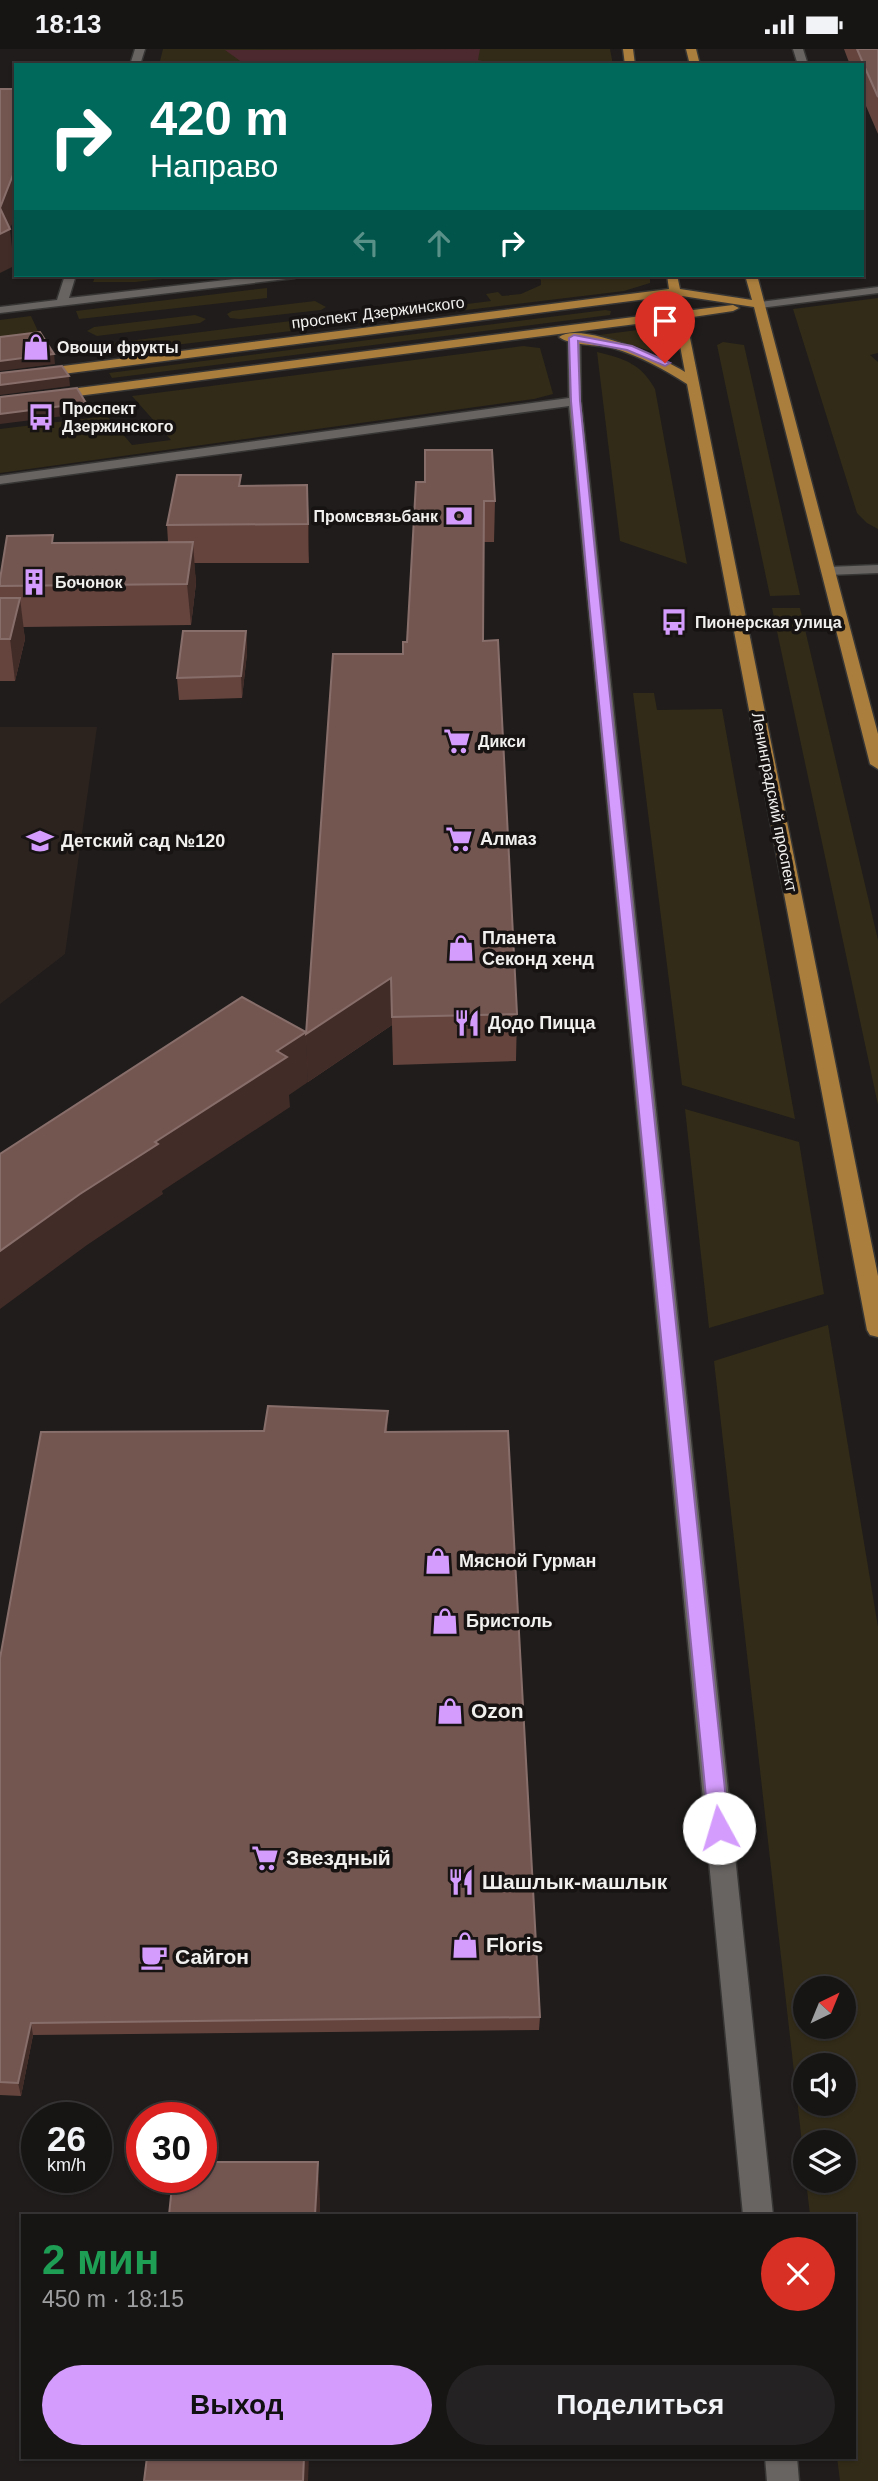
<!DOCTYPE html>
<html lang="ru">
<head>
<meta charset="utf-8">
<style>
	:root { --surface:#171514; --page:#242222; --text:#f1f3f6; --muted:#9e9fa0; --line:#363434; --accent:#d49cfc }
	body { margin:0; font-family:Arial,sans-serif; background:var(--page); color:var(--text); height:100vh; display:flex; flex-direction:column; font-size:26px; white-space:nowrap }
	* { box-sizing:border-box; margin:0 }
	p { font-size:23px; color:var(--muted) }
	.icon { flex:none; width:38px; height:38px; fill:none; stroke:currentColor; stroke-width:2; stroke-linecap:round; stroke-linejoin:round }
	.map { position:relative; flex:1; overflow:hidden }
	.side { position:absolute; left:21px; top:2165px; width:835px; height:245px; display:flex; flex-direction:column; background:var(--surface); border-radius:0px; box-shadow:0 2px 5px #0004,0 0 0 2px var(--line) }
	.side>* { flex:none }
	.top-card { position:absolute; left:14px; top:14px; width:850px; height:214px; border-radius:0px; box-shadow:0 2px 5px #0004,0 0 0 2px var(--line); background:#00695c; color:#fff; overflow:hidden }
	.needle { width:46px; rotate:43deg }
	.fabs { position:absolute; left:793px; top:1927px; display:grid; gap:14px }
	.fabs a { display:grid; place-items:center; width:63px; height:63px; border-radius:50%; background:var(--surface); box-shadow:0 2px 5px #0004,0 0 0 2px var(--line); font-size:35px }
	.speed { position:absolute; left:21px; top:2053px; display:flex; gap:14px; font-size:35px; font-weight:700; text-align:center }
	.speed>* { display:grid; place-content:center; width:91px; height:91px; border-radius:50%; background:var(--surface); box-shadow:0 2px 5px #0004,0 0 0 2px var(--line); line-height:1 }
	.speed small { font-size:18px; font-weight:400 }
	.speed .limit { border:10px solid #d22; background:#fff; color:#111 }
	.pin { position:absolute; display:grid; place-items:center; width:60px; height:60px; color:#fff; margin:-72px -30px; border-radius:50% 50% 50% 0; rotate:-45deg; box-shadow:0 0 7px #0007 }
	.pin .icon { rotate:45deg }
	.me { position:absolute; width:77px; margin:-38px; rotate:354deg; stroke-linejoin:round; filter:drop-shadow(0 0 5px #0008) }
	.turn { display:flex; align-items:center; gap:24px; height:147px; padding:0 21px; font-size:32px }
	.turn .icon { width:91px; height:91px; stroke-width:2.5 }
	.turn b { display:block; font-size:49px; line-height:60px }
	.lanes { display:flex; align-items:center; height:66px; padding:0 21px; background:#0003; justify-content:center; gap:35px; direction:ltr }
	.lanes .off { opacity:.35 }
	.round { display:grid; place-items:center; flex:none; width:74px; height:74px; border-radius:37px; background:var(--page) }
	.head { display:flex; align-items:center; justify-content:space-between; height:119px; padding:0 21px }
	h1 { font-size:42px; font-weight:700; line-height:52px; color:#1e9e55 }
	.primary-button { display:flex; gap:14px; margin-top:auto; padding:14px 21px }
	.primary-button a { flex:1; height:80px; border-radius:42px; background:var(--accent); color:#111; font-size:28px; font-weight:700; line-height:80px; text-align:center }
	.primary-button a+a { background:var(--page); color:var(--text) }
	.status { display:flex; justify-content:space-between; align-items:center; height:49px; padding:0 35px; background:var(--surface); direction:ltr }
	.status svg { height:19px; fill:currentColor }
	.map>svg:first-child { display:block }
	.built { fill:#2c231f }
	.green { fill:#322b18; fill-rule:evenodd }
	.water { fill:#4b292e }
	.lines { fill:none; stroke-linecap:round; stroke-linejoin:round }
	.minor-casing { stroke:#383635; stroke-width:3 }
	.major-casing { stroke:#383635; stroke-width:3 }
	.minor { fill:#676462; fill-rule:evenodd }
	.major { fill:#aa7e3d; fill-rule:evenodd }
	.wall { fill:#65443e }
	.shaded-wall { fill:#422c28 }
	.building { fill:#745651; stroke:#886e6a; stroke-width:2 }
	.route { fill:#d49cfc; stroke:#8a65a4; stroke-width:2 }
	.labels { text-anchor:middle; stroke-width:7; stroke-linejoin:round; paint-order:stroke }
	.far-street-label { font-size:16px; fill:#f2f0ef; stroke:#161312 }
	.far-poi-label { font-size:16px; font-weight:bold; fill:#f2f0ef; stroke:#161312; text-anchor:start }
	.poi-label { font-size:18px; font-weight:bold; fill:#f2f0ef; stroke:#161312; text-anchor:start }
	.near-poi-label { font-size:21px; font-weight:bold; fill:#f2f0ef; stroke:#161312; text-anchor:start }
</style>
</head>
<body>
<div class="status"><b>18:13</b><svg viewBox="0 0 49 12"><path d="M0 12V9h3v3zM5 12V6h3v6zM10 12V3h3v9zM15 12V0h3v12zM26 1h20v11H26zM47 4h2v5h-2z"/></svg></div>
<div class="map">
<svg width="878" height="2432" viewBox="0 0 878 2432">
	<rect width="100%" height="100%" fill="#1f1c1b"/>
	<path class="built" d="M0,678H97L65,905L0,955Z"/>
	<g class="green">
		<path d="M163,0H610L613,16H159Z"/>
		<path d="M96,226H199L135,233H93Z"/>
		<path d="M533,226H650V234L624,242L100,305L96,296L316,269C328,271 344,278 355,269L491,252L486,245L498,243L502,247L521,245L541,236V231Z"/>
		<path d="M267,239V249L79,270L76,262Z"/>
		<path d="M878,249V304L870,306L878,313V480L867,474L857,464L793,260Z"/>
		<path d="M315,252L326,258L321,261L240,270L230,269L227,265L232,262Z"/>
		<path d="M605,261L611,262L610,266L112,329L109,324Z"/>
		<path d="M195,266L206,270L200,274L97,287L87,282L94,278Z"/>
		<path d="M31,267L42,291L0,296V271Z"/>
		<path d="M653,279L657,304L599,286Z"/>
		<path d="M723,293L744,296L800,546L770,547L717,296Z"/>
		<path d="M523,297L540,299L553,345L534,350L0,424V380L107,367L132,396L171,391L132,347Z"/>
		<path d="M597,303C625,310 640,314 655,340L687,515L620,492Z"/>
		<path d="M772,559H800L878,891V1056Z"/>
		<path d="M633,644H654L657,661L722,660L795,1070L682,1036Z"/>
		<path d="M685,1060L799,1093L824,1245L709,1279Z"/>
		<path d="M828,1276L878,1578V2432H840L837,2408H854V2166H810L806,2132H844V2093H805V2121L714,1312ZM805,1939H844V1978H805ZM805,2016H844V2054H805Z"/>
	</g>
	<path class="water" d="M480,0L478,11L500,16H253L243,14L225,1Z"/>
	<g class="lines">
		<defs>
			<g id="minor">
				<path d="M135,0H145L140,16H130Z"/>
				<path d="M793,0H803L808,16H798Z"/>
				<path d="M65,226H76L69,249L268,226H301L295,229L0,264V258L57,251Z"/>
				<path d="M878,238V244L760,259L754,256L760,253Z"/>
				<path d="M574,285L580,289L581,352L773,2166H743L569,357L0,435V427L569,349L568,289Z"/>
				<path d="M878,516V524L828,526L821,522L828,518Z"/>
				<path d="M765,2408H797L799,2432H767Z"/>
			</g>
			<g id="major">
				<path d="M623,0H633L635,16H625Z"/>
				<path d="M686,0H696L700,16H690Z"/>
				<path d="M667,226H677L680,240L752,251L745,226H757L878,685V720L870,715L754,258L682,247L685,262L733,256L739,259L733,262L686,269L878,1227V1288L870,1286L867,1281L687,335C664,320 640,307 613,299C597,295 571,297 559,288C580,272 663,309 685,323L675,270L0,357V349L673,263L670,247L0,333V325L669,240Z"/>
			</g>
		</defs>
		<use href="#minor" class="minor-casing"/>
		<use href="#major" class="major-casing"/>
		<use href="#minor" class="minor"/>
		<use href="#major" class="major"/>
	</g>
	<g class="wall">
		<path d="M844,0H878V85L863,50V16H850Z"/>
		<path d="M416,433L495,452L494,493H484L483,592L517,965L516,1012L393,1016L392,976L308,1033L306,985L403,605L407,593Z"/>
		<path d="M307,436L309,514H194L196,534L191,576L23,578L25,590L15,632H0V530L54,494L168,493L167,476L241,437Z"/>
		<path d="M246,582L247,604L242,649L179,651L177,629Z"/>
		<path d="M388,1362L387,1383L540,1968L539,1981L33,1986L21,2047L0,2046V1609L264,1382Z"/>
	</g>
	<g class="shaded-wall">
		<path d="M16,118V165L10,180L14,217L0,224V159Z"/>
		<path d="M54,305L55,315L0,322V312Z"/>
		<path d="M69,327L70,337L0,346V336Z"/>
		<path d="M86,354L88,364L0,375V365Z"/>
		<path d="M307,436L309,474V514Z"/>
		<path d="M193,493L196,534L191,576L187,535Z"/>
		<path d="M20,549L25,590L15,632L10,590Z"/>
		<path d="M246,582L247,604L242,649L241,627Z"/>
		<path d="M391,929L392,976L308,1033L306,985Z"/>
		<path d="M306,983L308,1033L289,1046L290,1058L162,1142L163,1145L87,1196L0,1260V1202L155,1093L277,1002Z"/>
		<path d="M31,1974L33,1986L21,2047L18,2034Z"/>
		<path d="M318,2113L320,2151V2166H315Z"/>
		<path d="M304,2408H309L308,2432H303Z"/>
	</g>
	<g class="building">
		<path d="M857,0H878V48L866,21Z"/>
		<path d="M0,40H16V118L0,159L10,180L0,185Z"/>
		<path d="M40,283L54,305L0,312V288Z"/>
		<path d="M62,317L69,327L0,336V324Z"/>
		<path d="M77,339L86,354L0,365V348Z"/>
		<path d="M425,401H492L495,452H484L483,592L498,591L517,965L392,968L391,929L306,985L333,605H403V593H407L416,433H425Z"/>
		<path d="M177,426H241L239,437L307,436L308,475L167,476Z"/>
		<path d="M53,486L52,494L193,493L187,535L0,537V530L7,487Z"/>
		<path d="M0,549H20L10,590H0Z"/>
		<path d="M183,582H246L241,627L177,629Z"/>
		<path d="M242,948L306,983L277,1002L287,1008L155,1093L158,1095L80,1145L0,1202V1105Z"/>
		<path d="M268,1357L388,1362L385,1383L508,1382L540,1968L31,1974L18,2034L0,2033V1609L41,1383L264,1382Z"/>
		<path d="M201,2113H318L315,2166H169L173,2128H201Z"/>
		<path d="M147,2408H304L303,2432H144Z"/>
	</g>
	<path class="route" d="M574,286L632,297L670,314L665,317L627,301L578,292L580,352L600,552L729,1779L726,1785L719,1787L712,1785L709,1779L589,552L571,352L569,289Z"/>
	<defs>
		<symbol id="shop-bare" viewBox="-9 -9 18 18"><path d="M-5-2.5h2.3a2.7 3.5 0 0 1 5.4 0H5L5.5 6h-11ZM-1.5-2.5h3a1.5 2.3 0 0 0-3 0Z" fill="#d49cfc" stroke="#161312" stroke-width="2.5" paint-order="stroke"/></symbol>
		<symbol id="bus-bare" viewBox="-9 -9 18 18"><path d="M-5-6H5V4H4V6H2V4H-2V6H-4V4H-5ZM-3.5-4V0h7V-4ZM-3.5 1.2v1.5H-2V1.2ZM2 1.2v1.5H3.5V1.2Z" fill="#d49cfc" stroke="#161312" stroke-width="2.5" paint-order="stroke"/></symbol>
		<symbol id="bank-bare" viewBox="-9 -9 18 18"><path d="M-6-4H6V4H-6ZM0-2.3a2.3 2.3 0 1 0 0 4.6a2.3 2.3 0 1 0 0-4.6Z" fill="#d49cfc" stroke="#161312" stroke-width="2.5" paint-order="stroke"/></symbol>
		<symbol id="building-bare" viewBox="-9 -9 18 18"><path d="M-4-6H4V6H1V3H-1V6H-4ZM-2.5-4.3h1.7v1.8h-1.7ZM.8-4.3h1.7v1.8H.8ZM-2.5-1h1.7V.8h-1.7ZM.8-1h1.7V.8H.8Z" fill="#d49cfc" stroke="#161312" stroke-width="2.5" paint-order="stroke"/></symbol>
		<symbol id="supermarket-bare" viewBox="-9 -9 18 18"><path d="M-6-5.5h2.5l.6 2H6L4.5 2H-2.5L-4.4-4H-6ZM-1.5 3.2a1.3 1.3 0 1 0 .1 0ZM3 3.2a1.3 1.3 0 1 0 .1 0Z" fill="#d49cfc" stroke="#161312" stroke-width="2.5" paint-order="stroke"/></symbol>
		<symbol id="school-bare" viewBox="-9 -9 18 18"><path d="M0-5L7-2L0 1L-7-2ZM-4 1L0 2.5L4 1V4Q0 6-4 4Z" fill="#d49cfc" stroke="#161312" stroke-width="2.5" paint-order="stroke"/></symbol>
		<symbol id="restaurant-bare" viewBox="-9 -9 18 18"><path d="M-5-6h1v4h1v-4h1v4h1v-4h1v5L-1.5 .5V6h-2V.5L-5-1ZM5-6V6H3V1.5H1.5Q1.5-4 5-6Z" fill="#d49cfc" stroke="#161312" stroke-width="2.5" paint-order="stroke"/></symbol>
		<symbol id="cafe-bare" viewBox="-9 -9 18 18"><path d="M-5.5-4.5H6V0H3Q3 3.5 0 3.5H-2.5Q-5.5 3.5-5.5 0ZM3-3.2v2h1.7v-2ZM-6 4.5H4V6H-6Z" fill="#d49cfc" stroke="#161312" stroke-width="2.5" paint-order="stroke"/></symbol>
	</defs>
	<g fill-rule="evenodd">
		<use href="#shop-bare" x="17" y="279" width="38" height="38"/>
		<use href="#bus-bare" x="22" y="349" width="38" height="38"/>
		<use href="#bank-bare" x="440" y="448" width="38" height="38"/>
		<use href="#building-bare" x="15" y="514" width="38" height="38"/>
		<use href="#bus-bare" x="655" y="554" width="38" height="38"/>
		<use href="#supermarket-bare" x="438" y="673" width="38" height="38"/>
		<use href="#supermarket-bare" x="440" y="771" width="38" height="38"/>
		<use href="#school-bare" x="21" y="773" width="38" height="38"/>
		<use href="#shop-bare" x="442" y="880" width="38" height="38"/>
		<use href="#restaurant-bare" x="448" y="955" width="38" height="38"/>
		<use href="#shop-bare" x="419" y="1493" width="38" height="38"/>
		<use href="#shop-bare" x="426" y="1553" width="38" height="38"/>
		<use href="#shop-bare" x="431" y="1643" width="38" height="38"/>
		<use href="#supermarket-bare" x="246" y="1790" width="38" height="38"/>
		<use href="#restaurant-bare" x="442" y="1814" width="38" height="38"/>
		<use href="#shop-bare" x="446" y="1877" width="38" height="38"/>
		<use href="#cafe-bare" x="135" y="1889" width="38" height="38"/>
	</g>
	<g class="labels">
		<g class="far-street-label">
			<text transform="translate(378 263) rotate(-7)" y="6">проспект Дзержинского</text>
			<text transform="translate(775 753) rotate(79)" y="6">Ленинградский проспект</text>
		</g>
		<g class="far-poi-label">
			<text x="57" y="304">Овощи фрукты</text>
			<text x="62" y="365">Проспект<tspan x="62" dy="18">Дзержинского</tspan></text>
			<text x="438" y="473" text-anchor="end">Промсвязьбанк</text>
			<text x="55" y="539">Бочонок</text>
			<text x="695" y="579">Пионерская улица</text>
			<text x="478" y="698">Дикси</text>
		</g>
		<g class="poi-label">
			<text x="480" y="796">Алмаз</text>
			<text x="61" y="798">Детский сад №120</text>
			<text x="482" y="895">Планета<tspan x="482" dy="21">Секонд хенд</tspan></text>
			<text x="488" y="980">Додо Пицца</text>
			<text x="459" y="1518">Мясной Гурман</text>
			<text x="466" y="1578">Бристоль</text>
		</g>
		<g class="near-poi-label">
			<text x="471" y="1669">Ozon</text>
			<text x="286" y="1816">Звездный</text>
			<text x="482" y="1840">Шашлык-машлык</text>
			<text x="486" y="1903">Floris</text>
			<text x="175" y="1915">Сайгон</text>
		</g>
	</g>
</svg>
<div class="fabs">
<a><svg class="needle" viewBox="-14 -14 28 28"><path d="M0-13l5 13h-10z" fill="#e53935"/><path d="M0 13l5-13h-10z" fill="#9e9fa0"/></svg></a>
<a><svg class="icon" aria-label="sound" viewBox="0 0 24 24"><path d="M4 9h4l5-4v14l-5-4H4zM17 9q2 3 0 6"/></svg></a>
<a><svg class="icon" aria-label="layers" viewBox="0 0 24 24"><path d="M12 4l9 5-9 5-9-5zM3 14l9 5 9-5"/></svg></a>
</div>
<div class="speed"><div>26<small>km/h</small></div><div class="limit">30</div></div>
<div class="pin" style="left:665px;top:314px;background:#d93025"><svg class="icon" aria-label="arrive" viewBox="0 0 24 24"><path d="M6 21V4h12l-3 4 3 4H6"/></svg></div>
<svg class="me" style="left:719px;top:1779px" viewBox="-20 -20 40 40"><circle r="19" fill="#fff"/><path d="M0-13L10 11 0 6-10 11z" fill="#d49cfc"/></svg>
<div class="top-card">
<div class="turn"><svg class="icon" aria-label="right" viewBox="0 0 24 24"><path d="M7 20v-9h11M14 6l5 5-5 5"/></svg><div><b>420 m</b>Направо</div></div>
<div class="lanes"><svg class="icon off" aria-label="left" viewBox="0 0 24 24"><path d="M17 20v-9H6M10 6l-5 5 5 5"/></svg><svg class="icon off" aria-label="ahead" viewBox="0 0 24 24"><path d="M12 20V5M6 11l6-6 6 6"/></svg><svg class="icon" aria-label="right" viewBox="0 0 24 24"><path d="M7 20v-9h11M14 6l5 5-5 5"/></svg></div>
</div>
<section class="side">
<div class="head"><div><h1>2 мин</h1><p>450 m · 18:15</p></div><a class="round" style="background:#d93025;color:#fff"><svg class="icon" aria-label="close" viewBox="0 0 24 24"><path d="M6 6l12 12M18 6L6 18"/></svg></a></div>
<div class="primary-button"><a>Выход</a><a>Поделиться</a></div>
</section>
</div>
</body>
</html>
